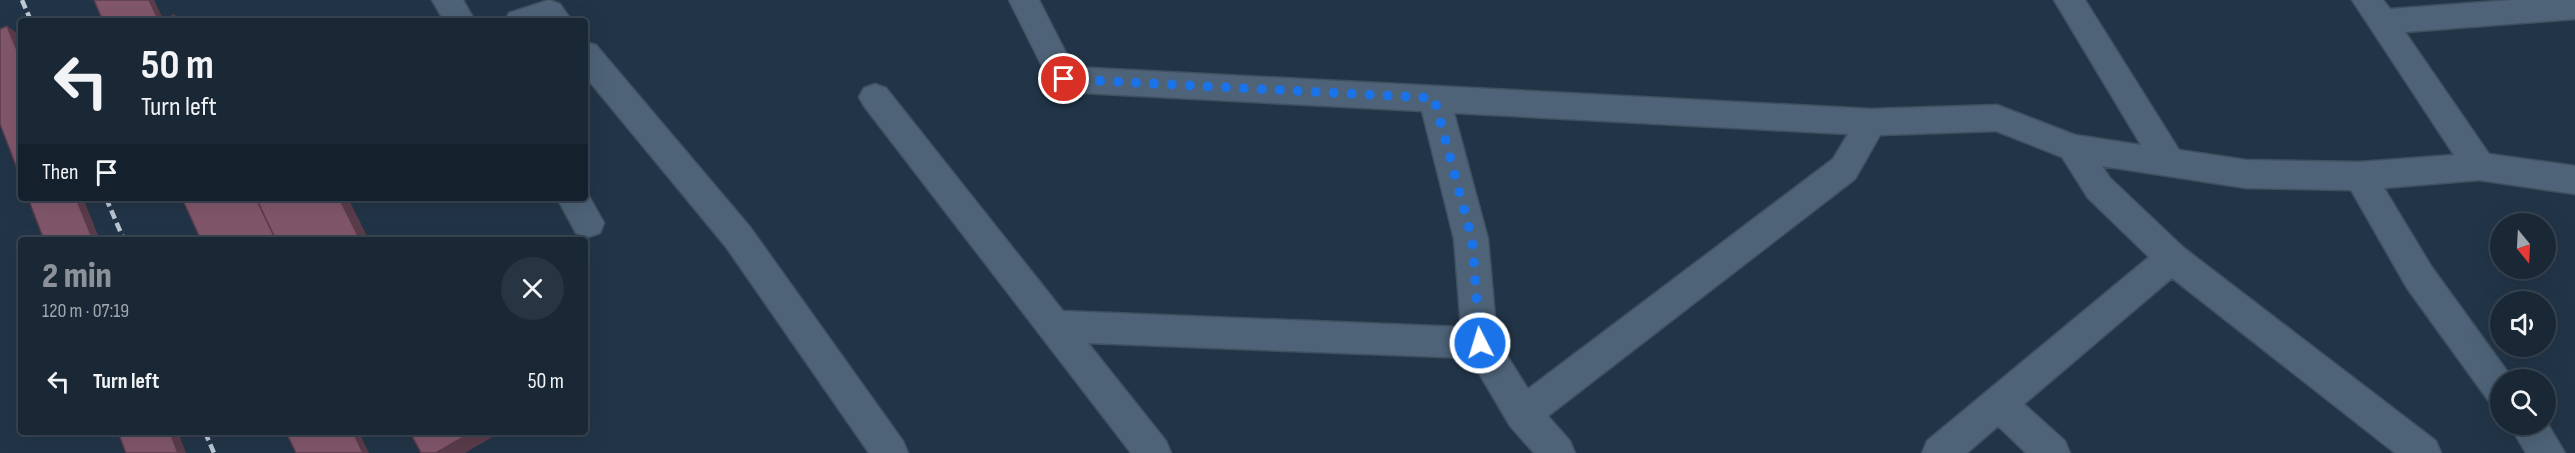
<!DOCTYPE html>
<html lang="en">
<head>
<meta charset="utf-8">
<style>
	:root { --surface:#1a2836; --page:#273442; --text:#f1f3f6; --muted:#9fa6ad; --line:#384451; --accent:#8c9099 }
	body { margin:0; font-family:"Sofia Sans Condensed",sans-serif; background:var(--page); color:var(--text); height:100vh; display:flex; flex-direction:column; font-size:22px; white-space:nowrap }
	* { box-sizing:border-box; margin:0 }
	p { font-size:20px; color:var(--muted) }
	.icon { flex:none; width:33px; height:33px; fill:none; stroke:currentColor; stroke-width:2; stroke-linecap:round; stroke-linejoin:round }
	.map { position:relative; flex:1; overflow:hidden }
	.panel { position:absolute; left:18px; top:237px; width:570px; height:198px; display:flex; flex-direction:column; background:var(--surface); border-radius:6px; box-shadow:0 6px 24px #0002,0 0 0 2px var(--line) }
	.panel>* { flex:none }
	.guide { position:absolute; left:18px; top:18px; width:570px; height:183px; border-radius:6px; box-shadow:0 6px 24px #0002,0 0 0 2px var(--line); background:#1a2836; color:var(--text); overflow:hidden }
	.needle { width:39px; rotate:162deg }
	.tools { position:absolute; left:2490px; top:213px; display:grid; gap:12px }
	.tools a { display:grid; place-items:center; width:66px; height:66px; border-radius:50%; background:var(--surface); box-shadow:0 6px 24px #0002,0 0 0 2px var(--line); font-size:30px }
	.pin { position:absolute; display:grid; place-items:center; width:51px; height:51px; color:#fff; margin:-26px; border:3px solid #fff; border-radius:50%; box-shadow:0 2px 6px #0007 }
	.me { position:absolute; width:66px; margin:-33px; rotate:355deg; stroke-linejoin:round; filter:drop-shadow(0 0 4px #0008) }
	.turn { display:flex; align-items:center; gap:21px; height:126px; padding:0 24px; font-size:27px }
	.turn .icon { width:78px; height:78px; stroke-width:2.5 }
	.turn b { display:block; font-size:42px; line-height:51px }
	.then { display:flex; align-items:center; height:57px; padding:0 24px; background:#0003; gap:12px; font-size:22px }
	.round { display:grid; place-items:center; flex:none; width:63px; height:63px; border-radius:32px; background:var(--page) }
	.headline { display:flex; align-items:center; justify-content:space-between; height:102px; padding:0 24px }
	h1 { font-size:36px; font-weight:800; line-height:45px; color:var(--accent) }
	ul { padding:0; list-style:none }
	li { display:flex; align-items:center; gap:18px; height:84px; padding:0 24px }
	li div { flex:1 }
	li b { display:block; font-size:22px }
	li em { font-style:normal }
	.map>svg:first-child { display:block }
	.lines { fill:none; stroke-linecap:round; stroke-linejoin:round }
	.minor-casing { stroke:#3f505f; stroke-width:3 }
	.minor { fill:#4e6378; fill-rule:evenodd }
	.rail { stroke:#bdc8d5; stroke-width:4.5; stroke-dasharray:9 4.5; stroke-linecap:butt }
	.shaded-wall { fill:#5b3d4c }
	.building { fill:#82576c; stroke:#5b3d4c; stroke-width:1.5 }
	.route { stroke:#1a73e8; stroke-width:10; stroke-dasharray:0 18 }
</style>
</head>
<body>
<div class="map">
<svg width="2575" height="453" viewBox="0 0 2575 453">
	<rect width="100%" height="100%" fill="#223548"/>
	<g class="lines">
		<defs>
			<g id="minor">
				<path d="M432,0H463L475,21H444Z"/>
				<path d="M549,0L560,4L572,21H505L509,13Z"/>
				<path d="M1009,0H1039L1073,67L1871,109L1997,105L2075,135L2141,145L2054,0H2085L2179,150L2246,160L2360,162L2454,155L2352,0H2383L2390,9L2512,0H2575V19L2405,32L2489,154L2575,166V194L2479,180L2384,188L2431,266L2512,378L2513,380H2500V405L2488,400L2407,288L2351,190L2246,188L2102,166L2110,178L2184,248L2436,441L2441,453H2395L2172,278L2024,404L2065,441L2070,453H2026L1998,426L1967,453H1922L1927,441L2149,257L2088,198L2062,157L1996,131L1880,135L1855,179L1548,416L1570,441L1575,453H1534L1510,426L1470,358L1088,343L1166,441L1171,453H1131L864,106L859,97L864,88L875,84L886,88L1063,311L1461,327L1454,239L1422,111L1064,92L1053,88ZM1454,113L1848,134L1833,159L1528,389L1497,340L1488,239Z"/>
				<path d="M585,42L596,45L750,227L903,441L908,453H869L726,247L585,76Z"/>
				<path d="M585,189L604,223L600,233L588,237L576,233L557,198H585Z"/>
				<path d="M2546,421L2565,453H2526L2509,424H2546Z"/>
			</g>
		</defs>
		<use href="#minor" class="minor-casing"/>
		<use href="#minor" class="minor"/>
		<g class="rail">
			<path d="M22,0L31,21"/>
			<path d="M106,198L124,240"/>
			<path d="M205,432L214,453"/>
		</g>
	</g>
	<g class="shaded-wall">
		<path d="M149,0H154L164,21H159Z"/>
		<path d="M7,26L17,33L21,44V60Z"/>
		<path d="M76,198H83L100,240H93Z"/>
		<path d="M339,198H348L369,240H360Z"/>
		<path d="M170,432H178L186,453H178Z"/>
		<path d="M353,432H359L369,453H362Z"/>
		<path d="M472,432H492L494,436L465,453H436Z"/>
	</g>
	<g class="building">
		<path d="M94,0H149L159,21H103Z"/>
		<path d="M174,15L178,21H161Z"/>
		<path d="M7,26L21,60V179L0,124V29Z"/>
		<path d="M28,198H76L93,240H44Z"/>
		<path d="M182,198H256L276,240H201Z"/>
		<path d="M256,198H339L360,240H276Z"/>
		<path d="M118,432H170L178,453H126Z"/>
		<path d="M286,432H353L363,453H296Z"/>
		<path d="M410,432H472L436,453H421Z"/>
	</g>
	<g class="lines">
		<path class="route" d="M1064,79L1434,98L1472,239L1480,343"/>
	</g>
</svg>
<div class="tools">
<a><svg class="needle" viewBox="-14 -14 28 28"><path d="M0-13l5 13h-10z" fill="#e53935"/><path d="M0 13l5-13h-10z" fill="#9fa6ad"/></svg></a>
<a><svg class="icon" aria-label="sound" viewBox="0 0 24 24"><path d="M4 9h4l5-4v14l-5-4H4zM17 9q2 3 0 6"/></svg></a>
<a><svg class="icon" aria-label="search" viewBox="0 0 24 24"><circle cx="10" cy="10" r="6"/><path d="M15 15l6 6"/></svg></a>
</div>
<div class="pin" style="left:1064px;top:79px;background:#d93025"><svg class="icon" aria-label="arrive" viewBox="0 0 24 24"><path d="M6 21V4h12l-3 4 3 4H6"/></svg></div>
<svg class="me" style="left:1480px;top:343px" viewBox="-20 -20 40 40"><circle r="17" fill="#1a73e8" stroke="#fff" stroke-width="3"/><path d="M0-11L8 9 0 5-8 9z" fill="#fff"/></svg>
<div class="guide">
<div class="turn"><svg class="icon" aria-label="left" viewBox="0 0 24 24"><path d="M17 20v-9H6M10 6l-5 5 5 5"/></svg><div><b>50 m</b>Turn left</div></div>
<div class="then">Then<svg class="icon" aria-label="arrive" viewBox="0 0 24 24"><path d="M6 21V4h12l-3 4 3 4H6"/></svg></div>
</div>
<section class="panel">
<div class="headline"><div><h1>2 min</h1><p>120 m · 07:19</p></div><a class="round"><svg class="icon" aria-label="close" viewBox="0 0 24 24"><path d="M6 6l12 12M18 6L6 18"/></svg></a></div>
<ul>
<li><svg class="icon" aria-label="left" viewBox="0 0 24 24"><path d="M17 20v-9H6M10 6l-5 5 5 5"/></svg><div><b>Turn left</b></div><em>50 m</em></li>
</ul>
</section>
</div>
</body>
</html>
